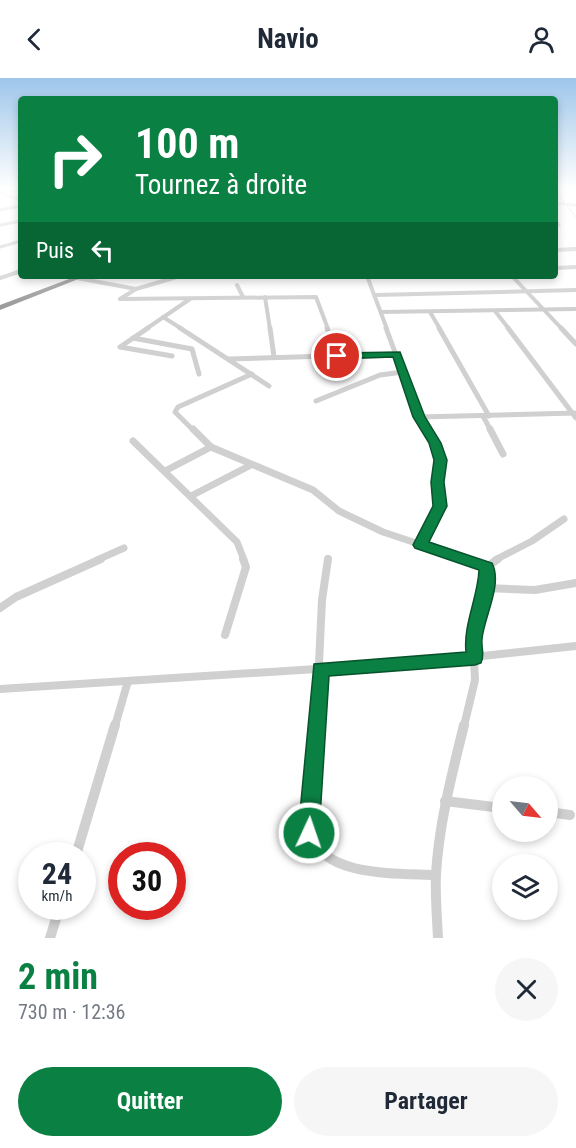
<!DOCTYPE html>
<html lang="fr">
<head>
<meta charset="utf-8">
<style>
	:root { --surface:#fff; --page:#f6f6f7; --text:#1f2937; --muted:#747a83; --accent:#0b8043 }
	body { margin:0; font-family:"Roboto Condensed",sans-serif; background:var(--page); color:var(--text); height:100vh; display:flex; flex-direction:column; font-size:22px; white-space:nowrap }
	* { box-sizing:border-box; margin:0 }
	p { font-size:20px; color:var(--muted) }
	.icon { flex:none; width:33px; height:33px; fill:none; stroke:currentColor; stroke-width:2; stroke-linecap:round; stroke-linejoin:round }
	.map { position:relative; height:860px; overflow:hidden }
	.drawer { display:flex; flex-direction:column; background:var(--surface); flex:1 }
	.drawer>* { flex:none }
	.top-card { position:absolute; left:18px; top:18px; width:540px; height:183px; border-radius:6px; box-shadow:0 3px 9px #0003; background:#0b8043; color:#fff; overflow:hidden }
	.needle { width:39px; rotate:118deg }
	.buttons { position:absolute; left:492px; top:698px; display:grid; gap:12px }
	.buttons a { display:grid; place-items:center; width:66px; height:66px; border-radius:50%; background:var(--surface); box-shadow:0 3px 9px #0003; font-size:30px }
	.speed { position:absolute; left:18px; top:764px; display:flex; gap:12px; font-size:30px; font-weight:700; text-align:center }
	.speed>* { display:grid; place-content:center; width:78px; height:78px; border-radius:50%; background:var(--surface); box-shadow:0 3px 9px #0003; line-height:1 }
	.speed small { font-size:15px; font-weight:400 }
	.speed .limit { border:9px solid #d22; background:#fff; color:#111 }
	.pin { position:absolute; display:grid; place-items:center; width:51px; height:51px; color:#fff; margin:-26px; border:3px solid #fff; border-radius:50%; box-shadow:0 2px 6px #0007 }
	.me { position:absolute; width:66px; margin:-33px; rotate:3deg; stroke-linejoin:round; filter:drop-shadow(0 0 4px #0008) }
	.turn { display:flex; align-items:center; gap:21px; height:126px; padding:0 18px; font-size:27px }
	.turn .icon { width:78px; height:78px; stroke-width:2.5 }
	.turn b { display:block; font-size:42px; line-height:51px }
	.then { display:flex; align-items:center; height:57px; padding:0 18px; background:#0003; gap:12px; font-size:22px }
	.round { display:grid; place-items:center; flex:none; width:63px; height:63px; border-radius:32px; background:var(--page) }
	.overview { display:flex; align-items:center; justify-content:space-between; height:102px; padding:0 18px }
	h1 { font-size:36px; font-weight:700; line-height:45px; color:var(--accent) }
	.action { display:flex; gap:12px; margin-top:auto; padding:12px 18px }
	.action a { flex:1; height:69px; border-radius:36px; background:var(--accent); color:#fff; font-size:24px; font-weight:700; line-height:69px; text-align:center }
	.action a+a { background:var(--page); color:var(--text) }
	header { display:flex; justify-content:space-between; align-items:center; height:78px; padding:0 18px; background:var(--surface); font-size:27px; font-weight:700 }
	.map>svg:first-child { display:block }
	.lines { fill:none; stroke-linecap:round; stroke-linejoin:round }
	.stream { stroke:#cfe2ee; stroke-width:1.5 }
	.street-far5 { stroke:#d0d0d0; stroke-width:3 }
	.street-far4 { stroke:#d0d0d0; stroke-width:4 }
	.street-far3 { stroke:#d0d0d0; stroke-width:5 }
	.street-far2 { stroke:#d0d0d0; stroke-width:7 }
	.street-far1 { stroke:#d0d0d0; stroke-width:8 }
	.street { stroke:#d0d0d0; stroke-width:10 }
	.highway { fill:#9a9a9a; fill-rule:evenodd }
	.route { fill:#0b8043; stroke:#07532c; stroke-width:1.5 }
</style>
</head>
<body>
<header><svg class="icon" aria-label="back" viewBox="0 0 24 24"><path d="M15 5l-7 7 7 7"/></svg>Navio<svg class="icon" aria-label="person" viewBox="0 0 24 24"><circle cx="12" cy="8" r="4"/><path d="M4 21q1-7 8-7t8 7"/></svg></header>
<div class="map">
<svg width="576" height="860" viewBox="0 0 576 860">
	<rect width="100%" height="100%" fill="#fff"/>
	<g class="lines">
		<path class="stream" d="M560,110L556,114L576,139"/>
		<g class="street-far5">
			<path d="M0,115L21,122"/>
			<path d="M2,116L20,110"/>
			<path d="M555,125L576,127"/>
			<path d="M0,132L21,128"/>
			<path d="M555,142L559,147L555,150"/>
			<path d="M0,147L21,143"/>
			<path d="M0,169L21,163"/>
			<path d="M555,172L576,171"/>
		</g>
		<g class="street-far4">
			<path d="M555,172L576,171"/>
			<path d="M555,190L576,189"/>
			<path d="M367,198L387,251"/>
			<path d="M512,198L562,251"/>
			<path d="M0,200L21,193"/>
			<path d="M77,200L136,211"/>
			<path d="M237,207L243,219"/>
			<path d="M375,217L576,212"/>
			<path d="M265,219L270,251"/>
			<path d="M120,221L316,219L328,251"/>
			<path d="M120,221L136,211L180,198"/>
			<path d="M495,233L509,251"/>
			<path d="M381,234L576,231"/>
			<path d="M430,234L440,251"/>
			<path d="M163,239L182,251"/>
			<path d="M146,251L190,221"/>
		</g>
		<g class="street-far3">
			<path d="M148,250L120,269L172,278"/>
			<path d="M180,250L269,308"/>
			<path d="M270,250L274,279"/>
			<path d="M327,250L337,278"/>
			<path d="M386,250L419,339L427,353"/>
			<path d="M439,250L489,338"/>
			<path d="M508,250L576,340"/>
			<path d="M561,250L576,266"/>
			<path d="M133,260L192,271L199,296"/>
			<path d="M229,281L396,276"/>
			<path d="M316,323L380,297L403,294"/>
			<path d="M483,338L491,353"/>
			<path d="M419,339L576,335"/>
			<path d="M194,353L175,334L178,329L252,296"/>
		</g>
		<g class="street-far2">
			<path d="M193,351L211,369L313,412L339,433L383,454L467,482"/>
			<path d="M490,351L503,376"/>
			<path d="M133,363L237,464L244,482"/>
			<path d="M165,393L211,369"/>
			<path d="M191,418L251,387"/>
			<path d="M420,467L440,428L437,404L441,382L426,351"/>
			<path d="M97,482L124,470"/>
			<path d="M495,482L532,463L564,441"/>
		</g>
		<g class="street-far1">
			<path d="M462,481L487,489"/>
			<path d="M486,510L535,512L576,505"/>
			<path d="M0,530L16,519L101,481"/>
			<path d="M225,557L246,489L243,481"/>
			<path d="M0,611L427,584L576,568"/>
			<path d="M115,648L128,603"/>
			<path d="M316,648L322,522L328,481"/>
			<path d="M464,648L475,602L473,562L486,510L487,489L498,481"/>
		</g>
		<g class="street">
			<path d="M316,647L309,755C325,800 396,795 436,797"/>
			<path d="M445,723L502,730"/>
			<path d="M548,734L570,737"/>
			<path d="M76,777L115,647"/>
			<path d="M50,860L60,828"/>
			<path d="M438,860C437,839 435,817 436,796C439,745 452,696 464,647"/>
		</g>
		<path class="highway" d="M77,198H86L0,232V227Z"/>
	</g>
	<linearGradient id="sky" x2="0" y2="1"><stop stop-color="#9ec6ea"/><stop offset="0.48" stop-color="#fff"/><stop offset="1" stop-color="#fff" stop-opacity="0"/></linearGradient>
	<rect width="576" height="230" fill="url(#sky)"/>
	<path class="route" d="M400,274L425,339L441,365L447,382L444,404L447,428L429,464L492,485C503,506 484,539 482,561C481,570 485,577 481,585L475,587L329,598L319,755L316,763L309,766L301,763L298,755L314,586L466,574C463,547 478,519 479,492L415,470L413,467L433,428L431,404L434,382L429,365L413,339L393,279L337,281L332,278L337,275Z"/>
</svg>
<div class="buttons">
<a><svg class="needle" viewBox="-14 -14 28 28"><path d="M0-13l5 13h-10z" fill="#e53935"/><path d="M0 13l5-13h-10z" fill="#747a83"/></svg></a>
<a><svg class="icon" aria-label="layers" viewBox="0 0 24 24"><path d="M12 4l9 5-9 5-9-5zM3 14l9 5 9-5"/></svg></a>
</div>
<div class="speed"><div>24<small>km/h</small></div><div class="limit">30</div></div>
<div class="pin" style="left:337px;top:278px;background:#d93025"><svg class="icon" aria-label="arrive" viewBox="0 0 24 24"><path d="M6 21V4h12l-3 4 3 4H6"/></svg></div>
<svg class="me" style="left:309px;top:755px" viewBox="-20 -20 40 40"><circle r="17" fill="#0b8043" stroke="#fff" stroke-width="3"/><path d="M0-11L8 9 0 5-8 9z" fill="#fff"/></svg>
<div class="top-card">
<div class="turn"><svg class="icon" aria-label="right" viewBox="0 0 24 24"><path d="M7 20v-9h11M14 6l5 5-5 5"/></svg><div><b>100 m</b>Tournez à droite</div></div>
<div class="then">Puis<svg class="icon" aria-label="left" viewBox="0 0 24 24"><path d="M17 20v-9H6M10 6l-5 5 5 5"/></svg></div>
</div>
</div>
<section class="drawer">
<div class="overview"><div><h1>2 min</h1><p>730 m · 12:36</p></div><a class="round"><svg class="icon" aria-label="close" viewBox="0 0 24 24"><path d="M6 6l12 12M18 6L6 18"/></svg></a></div>
<div class="action"><a>Quitter</a><a>Partager</a></div>
</section>
</body>
</html>
